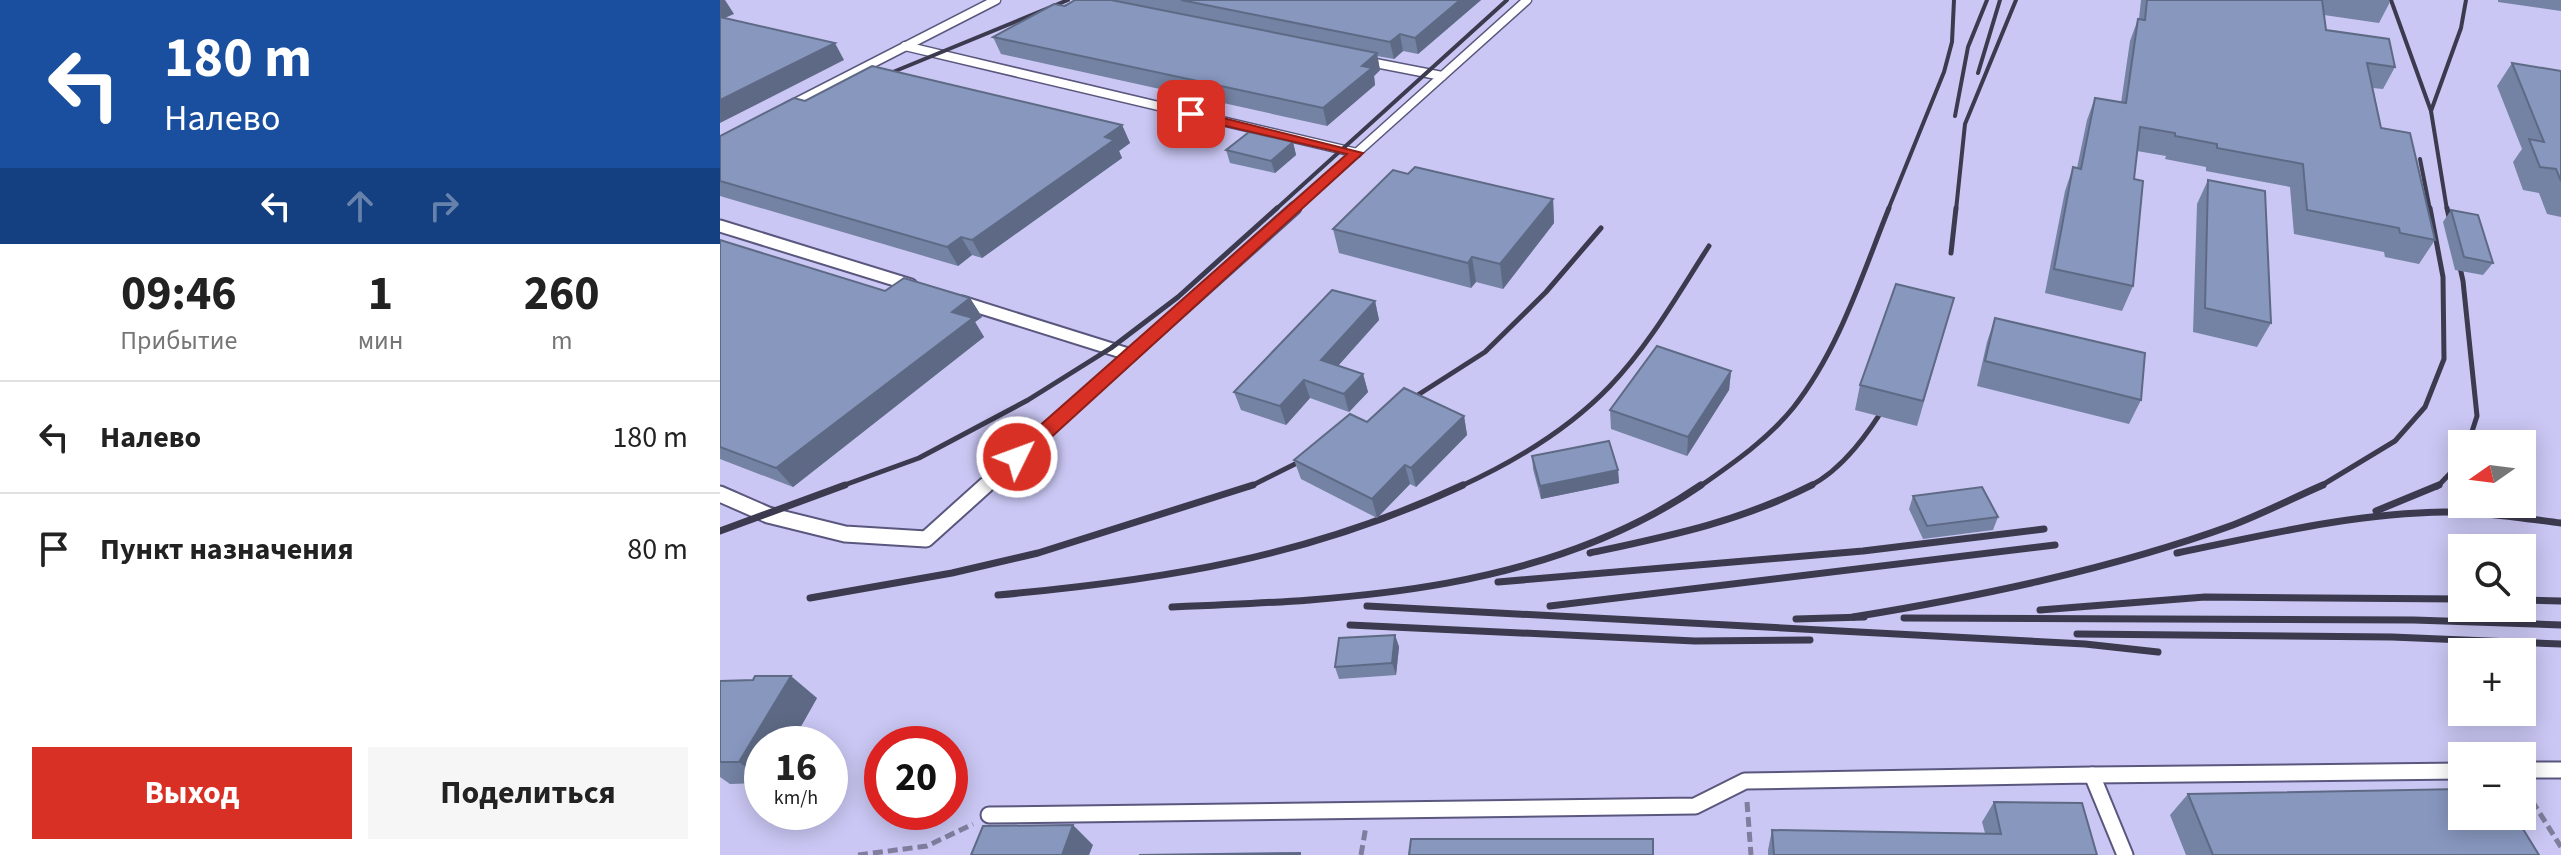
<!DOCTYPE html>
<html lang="ru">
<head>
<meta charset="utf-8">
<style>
	:root { --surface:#fff; --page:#f6f6f6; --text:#222; --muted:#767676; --line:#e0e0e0; --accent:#d93025 }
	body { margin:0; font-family:"Source Sans 3",sans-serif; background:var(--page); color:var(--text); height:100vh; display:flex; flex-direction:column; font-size:30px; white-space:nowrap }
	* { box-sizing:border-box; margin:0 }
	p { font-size:26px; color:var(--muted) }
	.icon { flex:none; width:44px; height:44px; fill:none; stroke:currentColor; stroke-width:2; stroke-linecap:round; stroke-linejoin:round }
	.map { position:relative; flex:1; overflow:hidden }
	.details { display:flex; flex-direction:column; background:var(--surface); width:720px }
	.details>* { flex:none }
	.guide { background:#1a4fa0; color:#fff; overflow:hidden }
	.needle { width:52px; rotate:256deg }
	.tools { position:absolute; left:1728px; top:430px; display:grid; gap:16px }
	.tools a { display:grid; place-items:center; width:88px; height:88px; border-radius:0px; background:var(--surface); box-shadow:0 4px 20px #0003; font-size:40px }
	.speed { position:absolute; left:24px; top:726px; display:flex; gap:16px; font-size:40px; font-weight:700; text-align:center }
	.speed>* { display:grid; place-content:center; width:104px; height:104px; border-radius:50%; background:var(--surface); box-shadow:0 4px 20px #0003; line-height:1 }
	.speed small { font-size:20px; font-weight:400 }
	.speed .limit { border:12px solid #d22; background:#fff; color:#111 }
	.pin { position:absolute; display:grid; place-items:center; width:68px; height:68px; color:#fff; margin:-34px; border-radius:16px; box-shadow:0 4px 12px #0006 }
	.me { position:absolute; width:88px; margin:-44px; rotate:48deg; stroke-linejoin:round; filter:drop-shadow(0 0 6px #0008) }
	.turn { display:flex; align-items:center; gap:28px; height:168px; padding:0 32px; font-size:36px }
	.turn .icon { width:104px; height:104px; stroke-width:2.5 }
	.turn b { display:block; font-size:56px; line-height:68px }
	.lanes { display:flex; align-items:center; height:76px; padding:0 32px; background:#0003; justify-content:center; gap:40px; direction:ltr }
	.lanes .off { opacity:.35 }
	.eta { display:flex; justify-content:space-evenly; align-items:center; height:136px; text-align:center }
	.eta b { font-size:48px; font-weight:700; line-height:56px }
	.primary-button { display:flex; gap:16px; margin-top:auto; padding:16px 32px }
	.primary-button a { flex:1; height:92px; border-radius:0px; background:var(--accent); color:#fff; font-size:32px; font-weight:700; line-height:92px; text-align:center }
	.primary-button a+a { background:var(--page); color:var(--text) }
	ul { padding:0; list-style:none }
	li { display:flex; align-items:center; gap:24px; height:112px; padding:0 32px; border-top:2px solid var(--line) }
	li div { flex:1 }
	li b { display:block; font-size:30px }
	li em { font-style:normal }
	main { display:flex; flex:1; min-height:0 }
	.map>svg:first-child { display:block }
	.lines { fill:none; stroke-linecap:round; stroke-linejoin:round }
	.service-far2-casing { stroke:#5a577e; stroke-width:11 }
	.service-far1-casing { stroke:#5a577e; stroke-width:15 }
	.service-casing { stroke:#5a577e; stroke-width:19 }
	.path { stroke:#807e9e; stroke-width:5; stroke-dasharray:10 5; stroke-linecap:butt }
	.service-far2 { stroke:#fff; stroke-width:8 }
	.service-far1 { stroke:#fff; stroke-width:11 }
	.service { stroke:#fff; stroke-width:15 }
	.rail-far2 { stroke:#3c3a4e; stroke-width:4 }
	.rail-far1 { stroke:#3c3a4e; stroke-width:5 }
	.rail { stroke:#3c3a4e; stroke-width:7 }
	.wall { fill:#7482a3 }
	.shaded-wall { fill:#5e6a85 }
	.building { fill:#8797be; stroke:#5e6a85; stroke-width:2 }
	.route { fill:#d93025; stroke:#8d1f18; stroke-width:2 }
</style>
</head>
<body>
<main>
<section class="details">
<div class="guide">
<div class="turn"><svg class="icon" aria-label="left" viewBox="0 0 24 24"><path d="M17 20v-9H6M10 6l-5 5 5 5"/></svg><div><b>180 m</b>Налево</div></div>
<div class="lanes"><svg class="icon" aria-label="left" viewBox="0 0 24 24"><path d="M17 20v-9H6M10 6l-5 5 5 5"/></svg><svg class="icon off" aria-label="ahead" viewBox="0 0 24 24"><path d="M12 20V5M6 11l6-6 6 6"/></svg><svg class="icon off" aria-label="right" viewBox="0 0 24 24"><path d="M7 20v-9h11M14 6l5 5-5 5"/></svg></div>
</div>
<div class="eta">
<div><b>09:46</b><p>Прибытие</p></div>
<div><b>1</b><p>мин</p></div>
<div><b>260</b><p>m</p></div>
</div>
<ul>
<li><svg class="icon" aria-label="left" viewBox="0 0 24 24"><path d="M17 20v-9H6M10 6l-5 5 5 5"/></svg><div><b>Налево</b></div><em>180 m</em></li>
<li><svg class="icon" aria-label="arrive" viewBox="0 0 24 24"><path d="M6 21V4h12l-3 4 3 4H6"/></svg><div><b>Пункт назначения</b></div><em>80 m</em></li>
</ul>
<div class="primary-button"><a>Выход</a><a>Поделиться</a></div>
</section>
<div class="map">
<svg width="1841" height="855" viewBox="0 0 1841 855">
	<rect width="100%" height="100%" fill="#cac7f4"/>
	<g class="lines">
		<defs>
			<g id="service-far2">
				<path d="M185,46L637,153"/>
				<path d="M645,61L722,76"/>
				<path d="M67,107L276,0"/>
				<path d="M573,210L807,0"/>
			</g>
			<g id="service-far1">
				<path d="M0,226L191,285"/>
				<path d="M242,302L411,355"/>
				<path d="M264,487L575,208"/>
			</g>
			<g id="service">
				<path d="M0,494L48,515L125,534L206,539L266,485"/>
				<path d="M1802,770H1841"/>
				<path d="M1372,775L1742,771"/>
				<path d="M269,815L975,806L1025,781L1372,775L1405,855"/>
			</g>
		</defs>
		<use href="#service-far2" class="service-far2-casing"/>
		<use href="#service-far1" class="service-far1-casing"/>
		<use href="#service" class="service-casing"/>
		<g class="path">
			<path d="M1804,788L1841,847"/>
			<path d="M1027,802L1031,855"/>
			<path d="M138,855L207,846L253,824"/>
			<path d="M641,855L646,826"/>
		</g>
		<use href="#service-far2" class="service-far2"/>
		<use href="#service-far1" class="service-far1"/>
		<use href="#service" class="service"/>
		<g class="rail-far2">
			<path d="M1671,0L1711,111L1727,210"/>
			<path d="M1258,73L1280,0"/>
			<path d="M151,81L348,0"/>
			<path d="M1711,111L1741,28L1746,0"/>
			<path d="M1235,116L1248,47L1267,0"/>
			<path d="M1700,159L1710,210"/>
			<path d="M555,210L787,0"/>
			<path d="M1168,210L1224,72L1232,42L1234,0"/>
			<path d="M1236,210L1245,124L1296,0"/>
		</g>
		<g class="rail-far1">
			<path d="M1727,208L1743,281L1757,416L1748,444"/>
			<path d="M1231,253L1236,208"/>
			<path d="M679,407L765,352L826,292L881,228"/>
			<path d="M119,487L199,458L308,400L391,348L458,297L557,208"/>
			<path d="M529,487L595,454"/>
			<path d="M739,487C794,462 848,430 890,386C930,344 958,294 989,246"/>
			<path d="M979,487C1012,464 1047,440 1073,408C1119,350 1142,275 1169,208"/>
			<path d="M1088,487C1123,470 1150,431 1170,398"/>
			<path d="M1599,487L1675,441L1705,407L1724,359L1723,277L1710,208"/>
			<path d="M1717,487L1742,461"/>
		</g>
		<g class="rail">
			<path d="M1656,511L1719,485"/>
			<path d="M0,531L125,485"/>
			<path d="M870,553C949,536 1019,522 1092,485"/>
			<path d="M1457,553C1545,535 1634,513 1725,512C1764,512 1802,518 1841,523"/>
			<path d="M778,582L1143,551L1324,529"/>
			<path d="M278,595C445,580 589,557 743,485"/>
			<path d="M90,598L232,573L318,553L533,485"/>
			<path d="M1802,600L1841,601"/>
			<path d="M647,606L1365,644L1438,652"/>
			<path d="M830,606L1335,545"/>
			<path d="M452,607C634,600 827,591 981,485"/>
			<path d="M1320,610L1485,597L1742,599"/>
			<path d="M1133,617C1261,596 1392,569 1513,525C1544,513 1573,498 1603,485"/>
			<path d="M1184,618L1694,620L1841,625"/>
			<path d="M1076,619L1144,617"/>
			<path d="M630,625L975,641L1090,640"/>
			<path d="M1357,634L1672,637L1841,644"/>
		</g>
	</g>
	<g class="wall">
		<path d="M355,0H761L698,54L683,51L674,59L657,56L660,70L654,76L655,85L607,126L281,54L273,37Z"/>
		<path d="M1421,0H1669L1670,2L1659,23L1604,15L1606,30L1675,67L1663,89L1653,88L1661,128L1715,240L1699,264L1665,257L1664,252L1574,234L1570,187L1486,171V167L1445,159L1446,156L1417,151L1414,179L1413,286L1402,311L1325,293L1345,191L1353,167L1357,168L1367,120L1375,98L1401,103L1410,41L1418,19H1419Z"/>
		<path d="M1778,0H1841V11L1778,2Z"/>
		<path d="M1792,63L1841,71V217L1827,214L1819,193L1803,190L1793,162L1802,149L1777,86Z"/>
		<path d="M85,101L402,125L410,143L399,151L402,158L262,258L252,255L238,266L0,196V136Z"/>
		<path d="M573,142L576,155L555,173L510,163L506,150Z"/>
		<path d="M688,174L833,199L834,223L783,289L756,282L751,288L619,253L613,229Z"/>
		<path d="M1488,180L1551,323L1537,347L1473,332L1477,204Z"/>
		<path d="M1731,210L1773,263L1763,275L1735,270L1723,222Z"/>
		<path d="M0,240L165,291L250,298L262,317L255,322L264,337L73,487L0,459Z"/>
		<path d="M1234,298L1197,426L1135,410L1140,385Z"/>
		<path d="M655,301L659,320L618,366L643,374L648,392L629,412L590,398L566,425L521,410L514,392Z"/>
		<path d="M1275,318L1421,400L1409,424L1257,386L1267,342Z"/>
		<path d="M1011,371L1009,390L967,456L891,429L890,410Z"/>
		<path d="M744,416L747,435L696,487L690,484L657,518L581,479L574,460L647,422Z"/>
		<path d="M812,456L898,470L899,483L821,499L813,469Z"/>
		<path d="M1193,496L1278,517L1273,530L1203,539L1189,509Z"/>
		<path d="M675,635L679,647L676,675L619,679L615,667Z"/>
		<path d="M0,681L97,698L71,744H42V783L10,784L0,777Z"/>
		<path d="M1468,794L1819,855H1466L1450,815Z"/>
		<path d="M1274,802L1377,855H1048V850L1052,830L1265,833L1262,822Z"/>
	</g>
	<g class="shaded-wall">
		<path d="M0,0H5L14,14L0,20Z"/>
		<path d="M740,0H761L698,54L695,38Z"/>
		<path d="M680,34L683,51L674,59L670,42Z"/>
		<path d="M115,43L124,60L0,123V100Z"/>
		<path d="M657,53L660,70L654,76L655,85L607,126L603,108L642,66Z"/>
		<path d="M402,125L410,143L399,151L402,158L262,258L252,240Z"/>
		<path d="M573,142L576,155L555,173L551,161Z"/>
		<path d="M833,199L834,223L783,289L780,264Z"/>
		<path d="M241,237L252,255L238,266L227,247Z"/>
		<path d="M752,257L756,282L751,288L748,263Z"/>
		<path d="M250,298L262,317L255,322L264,337L73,487L56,468L232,312Z"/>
		<path d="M655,301L659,320L607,378L601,360Z"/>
		<path d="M1011,371L1009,390L967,456L968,437Z"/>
		<path d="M643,374L648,392L629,412L624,394Z"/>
		<path d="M584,380L590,398L566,425L560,406Z"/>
		<path d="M744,416L747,435L696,487L691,468Z"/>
		<path d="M685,465L690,484L657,518L652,499Z"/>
		<path d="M898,470L899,483L821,499L820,486Z"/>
		<path d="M675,635L679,647L676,675L672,663Z"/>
		<path d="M71,676L97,698L71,744H42V779L19,762Z"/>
		<path d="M353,825L373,845L369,855H342Z"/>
	</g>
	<g class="building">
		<path d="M355,0H391L657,53L642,66L652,68L603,108L273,37L334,4L345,6Z"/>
		<path d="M461,0H740L695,38L680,34L670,42Z"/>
		<path d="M1427,0H1602L1606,30L1669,39L1675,67L1647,63L1661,128L1690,133L1715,240L1680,233L1679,228L1587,210L1583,164L1497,148V144L1455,136V133L1420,127L1414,179L1423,181L1413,286L1334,269L1353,167L1361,169L1375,98L1406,103L1418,19L1425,20Z"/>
		<path d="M0,17L115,43L0,100Z"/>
		<path d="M1792,63L1841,71V181L1836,169L1820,167L1809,139L1824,142Z"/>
		<path d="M152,66L402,125L385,137L394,140L252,240L241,237L227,247L0,181V136L74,98L85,101Z"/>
		<path d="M529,132L573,142L551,161L506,150Z"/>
		<path d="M695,167L833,199L780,264L752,257L748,263L613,229L673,170L688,174Z"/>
		<path d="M1488,180L1545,191L1551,323L1485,308Z"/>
		<path d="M1731,210L1758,215L1773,263L1744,257Z"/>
		<path d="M0,240L165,291L184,278L250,298L232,312L253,318L56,468L0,447Z"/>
		<path d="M1176,284L1234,298L1203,401L1140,385Z"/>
		<path d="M612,290L655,301L601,360L643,374L624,394L584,380L560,406L514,392Z"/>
		<path d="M1275,318L1425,353L1421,400L1265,361Z"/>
		<path d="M937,346L1011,371L968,437L890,410Z"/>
		<path d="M684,388L744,416L691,468L685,465L652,499L574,460L630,414L647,422Z"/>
		<path d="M889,441L898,470L820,486L812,456Z"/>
		<path d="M1262,487L1278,517L1207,526L1193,496Z"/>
		<path d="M675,635L672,663L615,667L619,638Z"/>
		<path d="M35,676H71L19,762H0V681L33,680Z"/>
		<path d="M1742,789V816H1795L1819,855H1493L1468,794Z"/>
		<path d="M1274,802L1362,803L1377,855H1054L1052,830L1281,834Z"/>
		<path d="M353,825L342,855H251L263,826Z"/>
		<path d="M691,839H933V855H689Z"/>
		<path d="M580,853V855H419Z"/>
	</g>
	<path class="route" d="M471,110L643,153L304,462H290L288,457L290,452L627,154L467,117V111Z"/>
</svg>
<div class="tools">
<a><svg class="needle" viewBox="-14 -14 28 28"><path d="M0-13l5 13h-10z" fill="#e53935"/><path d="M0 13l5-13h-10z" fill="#767676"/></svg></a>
<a><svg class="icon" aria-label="search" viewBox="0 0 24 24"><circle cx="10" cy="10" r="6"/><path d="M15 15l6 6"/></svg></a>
<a>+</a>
<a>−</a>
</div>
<div class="speed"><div>16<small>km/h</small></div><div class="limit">20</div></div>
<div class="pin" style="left:471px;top:114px;background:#d93025"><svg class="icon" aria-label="arrive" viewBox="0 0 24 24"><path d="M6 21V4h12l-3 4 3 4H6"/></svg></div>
<svg class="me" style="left:297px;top:457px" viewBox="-20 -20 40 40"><circle r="17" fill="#d93025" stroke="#fff" stroke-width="3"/><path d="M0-11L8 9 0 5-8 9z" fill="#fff"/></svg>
</div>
</main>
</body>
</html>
